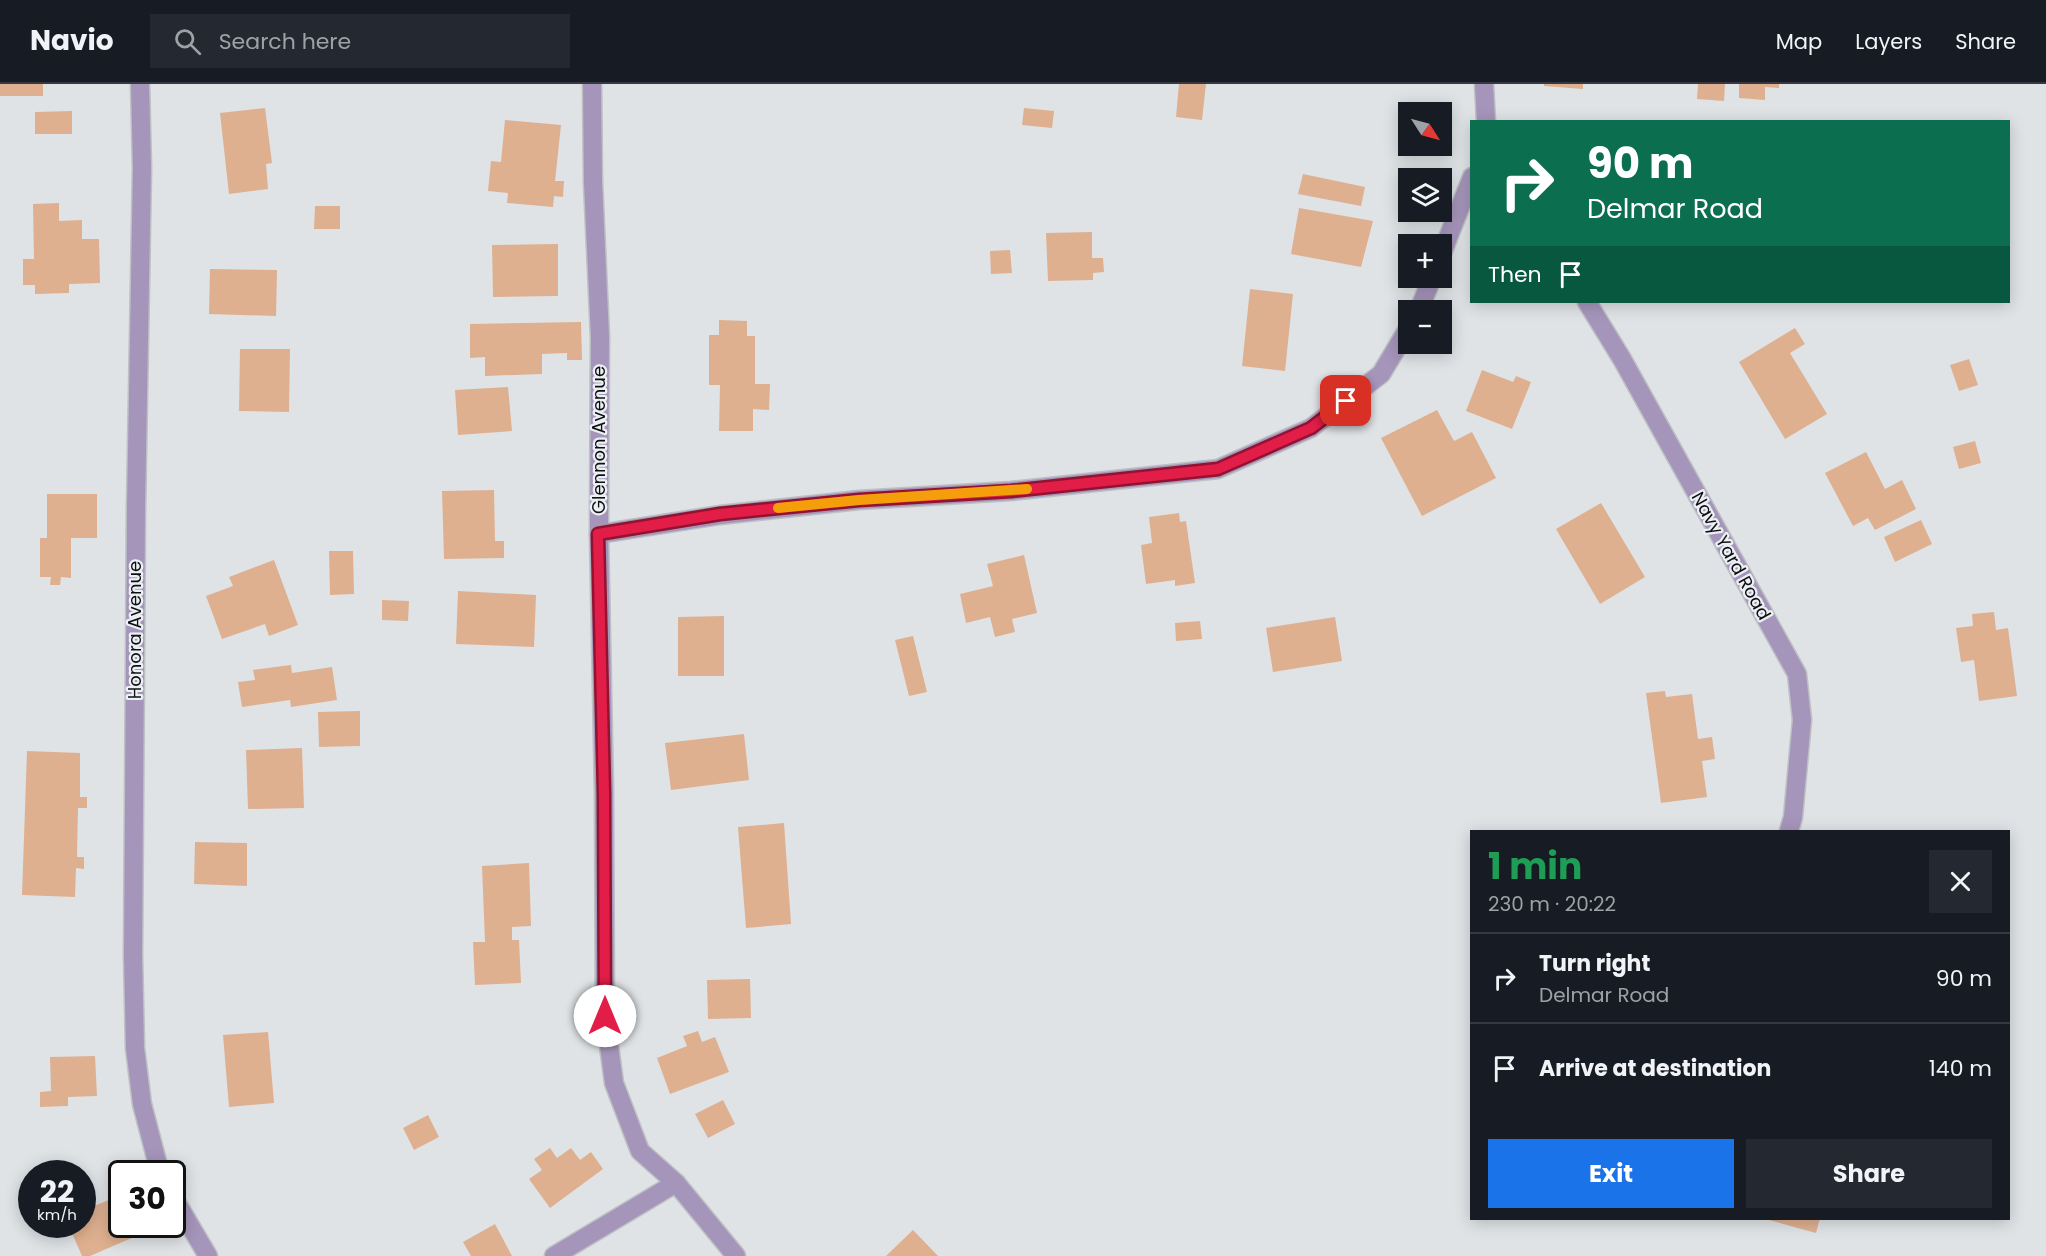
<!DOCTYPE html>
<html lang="en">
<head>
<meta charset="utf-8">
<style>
	:root { --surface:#171b24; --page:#242831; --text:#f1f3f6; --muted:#9ea1a6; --line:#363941; --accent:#1a73e8 }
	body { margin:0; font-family:Poppins,sans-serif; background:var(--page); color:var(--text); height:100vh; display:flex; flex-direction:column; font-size:22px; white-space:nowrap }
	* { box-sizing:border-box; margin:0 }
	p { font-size:20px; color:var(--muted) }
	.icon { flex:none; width:33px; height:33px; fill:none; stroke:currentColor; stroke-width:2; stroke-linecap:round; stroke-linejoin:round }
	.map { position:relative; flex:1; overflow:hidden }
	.details { position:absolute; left:1470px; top:746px; width:540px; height:390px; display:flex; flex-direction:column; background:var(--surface); border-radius:0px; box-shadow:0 3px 15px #0003 }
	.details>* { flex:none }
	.guide { position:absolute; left:1470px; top:36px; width:540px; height:183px; border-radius:0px; box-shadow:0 3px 15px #0003; background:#0b6e4f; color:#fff; overflow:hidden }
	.needle { width:39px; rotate:126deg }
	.buttons { position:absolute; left:1398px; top:18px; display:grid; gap:12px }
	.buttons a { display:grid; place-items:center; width:54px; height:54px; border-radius:0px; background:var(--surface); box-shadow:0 3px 15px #0003; font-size:30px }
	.speed { position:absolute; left:18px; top:1076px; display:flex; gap:12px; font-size:30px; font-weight:700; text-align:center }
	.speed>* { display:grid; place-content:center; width:78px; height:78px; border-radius:50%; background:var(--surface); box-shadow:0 3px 15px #0003; line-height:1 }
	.speed small { font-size:15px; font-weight:400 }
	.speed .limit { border:3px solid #111; border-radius:9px; background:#fff; color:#111 }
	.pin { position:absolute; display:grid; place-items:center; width:51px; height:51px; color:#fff; margin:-26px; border-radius:12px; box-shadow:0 3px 9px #0006 }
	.me { position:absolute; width:66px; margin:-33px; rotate:0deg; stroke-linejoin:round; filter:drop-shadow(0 0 4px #0008) }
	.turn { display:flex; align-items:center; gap:21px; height:126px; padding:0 18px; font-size:27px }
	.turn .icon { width:78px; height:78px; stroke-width:2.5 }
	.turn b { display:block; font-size:42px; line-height:51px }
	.then { display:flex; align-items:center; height:57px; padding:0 18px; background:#0003; gap:12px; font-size:22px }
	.round { display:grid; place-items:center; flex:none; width:63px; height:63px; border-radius:0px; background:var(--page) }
	.headline { display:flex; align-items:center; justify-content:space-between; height:102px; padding:0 18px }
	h1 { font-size:36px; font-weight:700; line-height:45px; color:#1e9e55 }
	.cta { display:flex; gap:12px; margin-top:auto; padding:12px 18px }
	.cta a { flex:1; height:69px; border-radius:0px; background:var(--accent); color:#fff; font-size:24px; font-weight:700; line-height:69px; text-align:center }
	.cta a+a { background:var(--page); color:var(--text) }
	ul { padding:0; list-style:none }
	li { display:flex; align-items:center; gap:18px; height:90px; padding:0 18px; border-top:2px solid var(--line) }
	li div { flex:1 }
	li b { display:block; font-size:22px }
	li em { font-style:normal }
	header { display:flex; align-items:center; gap:36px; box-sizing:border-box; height:84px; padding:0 30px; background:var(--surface); border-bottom:2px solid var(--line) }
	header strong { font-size:28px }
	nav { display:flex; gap:33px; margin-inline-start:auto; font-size:21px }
	.search { width:420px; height:54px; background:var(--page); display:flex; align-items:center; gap:15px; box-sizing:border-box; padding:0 21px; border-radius:0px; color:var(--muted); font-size:22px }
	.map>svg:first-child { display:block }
	.building { fill:#deb090 }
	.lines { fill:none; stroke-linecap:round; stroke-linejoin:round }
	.street-casing { stroke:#bdc1c4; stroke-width:21 }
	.street { stroke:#a695bb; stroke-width:18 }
	.route-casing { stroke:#92132f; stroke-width:15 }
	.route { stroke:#e11d48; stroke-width:10 }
	.slow { stroke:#f59e0b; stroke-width:10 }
	.labels { text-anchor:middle; stroke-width:4.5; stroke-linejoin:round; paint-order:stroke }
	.street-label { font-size:18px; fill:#0d0f10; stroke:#ecf0f4 }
</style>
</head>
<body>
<header>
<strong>Navio</strong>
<div class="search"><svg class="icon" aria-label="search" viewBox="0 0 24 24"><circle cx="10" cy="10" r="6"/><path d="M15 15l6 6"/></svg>Search here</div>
<nav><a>Map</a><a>Layers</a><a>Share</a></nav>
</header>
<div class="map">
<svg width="2046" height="1172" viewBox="0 0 2046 1172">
	<rect width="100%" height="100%" fill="#dfe3e6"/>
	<g class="building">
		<rect x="0" y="0" width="43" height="12"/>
		<path d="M1179,0H1206L1202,36L1176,33Z"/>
		<path d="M1544,0H1583V5L1544,2Z"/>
		<path d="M1698,0H1725L1724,17L1697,15Z"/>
		<path d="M1739,0H1779V4L1765,3V16L1739,14Z"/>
		<path d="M265,24L272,79L266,80L268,105L229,110L220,29Z"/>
		<path d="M1024,24L1054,27L1052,44L1022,41Z"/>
		<path d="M72,27V50H35V28Z"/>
		<path d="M505,36L561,41L555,97H564L563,113L554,112L553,123L507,119L508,109L488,107L491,77L501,78Z"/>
		<path d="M1303,90L1365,103L1361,122L1298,110Z"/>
		<path d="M59,119V137L82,136V155H99L100,199L69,200V209L35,210V201H23V175H34L33,120Z"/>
		<path d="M315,122H340V145H314Z"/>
		<path d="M1299,124L1373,137L1361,183L1291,170Z"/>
		<path d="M1092,148V174H1103L1104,188L1093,189V196L1048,197L1046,149Z"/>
		<path d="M558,160V212L493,213L492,161Z"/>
		<path d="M1010,166L1012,189L991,190L990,167Z"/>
		<path d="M210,185L277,186L276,232L209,230Z"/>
		<path d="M1250,205L1293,210L1285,287L1242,282Z"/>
		<path d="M719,236L747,237V252H755V300H770L769,326L753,325V347H719L720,301H709V251H719Z"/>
		<path d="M581,238L582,276H567V269L542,270V290L485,292V273L470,274V240Z"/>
		<path d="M1795,244L1805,260L1790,269L1827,330L1785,355L1739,278Z"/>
		<path d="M240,265H290L289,328L239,327Z"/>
		<path d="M1969,275L1978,301L1959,307L1950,281Z"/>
		<path d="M1482,286L1513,298L1516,292L1531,298L1512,345L1466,327Z"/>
		<path d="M508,303L512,347L458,351L455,306Z"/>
		<path d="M1437,326L1454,357L1472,348L1496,394L1422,432L1381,354Z"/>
		<path d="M1975,357L1981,379L1959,385L1953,363Z"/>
		<path d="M1866,368L1885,405L1902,396L1916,425L1875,446L1868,434L1853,442L1825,389Z"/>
		<path d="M494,406L495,457H504V474L444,475L442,407Z"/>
		<path d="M47,410H97V454H71V494L61,493L60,501H50L51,493H40V454H47Z"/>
		<path d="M1601,419L1645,493L1600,520L1556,445Z"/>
		<path d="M1179,429L1180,438L1186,437L1195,499L1175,502V496L1146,500L1141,461L1152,459L1149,433Z"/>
		<path d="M1921,436L1932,460L1895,478L1884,453Z"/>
		<path d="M329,467H353L354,510L330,511Z"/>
		<path d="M1024,471L1037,529L1012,535L1015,548L995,553L990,533L966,539L960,510L993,502L987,480Z"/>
		<path d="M274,476L298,541L269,552L265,540L222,555L206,512L233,502L229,493Z"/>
		<path d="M458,507L536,511L534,563L456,560Z"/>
		<path d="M382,516L409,517L408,537L382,536Z"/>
		<path d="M1994,528L1996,546L2008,544L2017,612L1979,617L1974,576L1961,578L1956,544L1973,542L1972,530Z"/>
		<path d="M724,532V592H678V533Z"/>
		<path d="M1335,533L1342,577L1273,588L1266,544Z"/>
		<path d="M1200,537L1202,555L1176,557L1175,539Z"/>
		<path d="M913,552L927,608L909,612L895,556Z"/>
		<path d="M291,581L292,589L332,583L337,616L291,623L290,616L242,623L238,598L255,596L253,586Z"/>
		<path d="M1665,607L1666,613L1692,610L1698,655L1712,653L1715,675L1702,677L1707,713L1661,719L1646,609Z"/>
		<path d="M360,627V662L319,663L318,628Z"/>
		<path d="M744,650L749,696L671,706L665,659Z"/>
		<path d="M302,664L304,724L248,725L246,666Z"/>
		<path d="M27,667L80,669V713H87V724H78L77,773H84V785L76,784L75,813L22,811Z"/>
		<path d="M784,739L791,840L746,844L738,743Z"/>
		<path d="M195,758L247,759V802L194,800Z"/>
		<path d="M529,779L531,842L512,843V856H519L521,899L475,901L473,858H485L482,782Z"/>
		<path d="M750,895L751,934L708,935L707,896Z"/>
		<path d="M698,947L702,958L715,953L729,988L670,1010L657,974L687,962L683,952Z"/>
		<path d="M268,948L274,1019L229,1023L223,951Z"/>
		<path d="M95,972L97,1012L68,1013V1022L40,1023V1008L51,1007L50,973Z"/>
		<path d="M723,1016L735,1040L708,1054L695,1030Z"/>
		<path d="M428,1031L439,1053L414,1066L403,1044Z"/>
		<path d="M550,1064L557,1074L571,1064L580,1076L591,1068L603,1085L550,1124L529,1095L542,1086L534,1075Z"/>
		<path d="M116,1113L122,1124V1140H128L134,1153L90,1172H82L68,1140H82V1127Z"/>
		<path d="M1762,1134H1820L1816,1149Z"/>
		<path d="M495,1140L512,1172H471L463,1158Z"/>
		<path d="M913,1146L938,1172H886Z"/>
	</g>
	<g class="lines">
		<defs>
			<g id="street">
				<path d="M140,0L142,84L136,424L133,871L135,964L142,1020L160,1089"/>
				<path d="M592,0L593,98L600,253L599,450L604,709L605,932L614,999L640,1067L676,1099L736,1172"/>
				<path d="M1484,0L1486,38"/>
				<path d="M1442,169L1472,93"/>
				<path d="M1587,218L1622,275L1797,590L1802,636L1793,733L1789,747"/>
				<path d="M1419,226L1432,194"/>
				<path d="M599,450L720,431L859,416L1011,407L1218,385L1311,344L1381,290L1408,245"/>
				<path d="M172,1111L208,1172"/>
				<path d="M554,1172L676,1099"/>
			</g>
		</defs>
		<use href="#street" class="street-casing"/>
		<use href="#street" class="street"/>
	</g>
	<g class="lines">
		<defs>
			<path id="route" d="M605,932L604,709L598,450L720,430L859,416L1011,407L1218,385L1311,344L1346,317"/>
		</defs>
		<use href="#route" class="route-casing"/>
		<use href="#route" class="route"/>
		<path class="slow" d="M778,424L859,416L1027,405"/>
	</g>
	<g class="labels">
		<g class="street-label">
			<text transform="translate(599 356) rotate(-90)" y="6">Glennon Avenue</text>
			<text transform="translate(1731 472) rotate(61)" y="6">Navy Yard Road</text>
			<text transform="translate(135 546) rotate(-90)" y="6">Honora Avenue</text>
		</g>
	</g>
</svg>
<div class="buttons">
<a><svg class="needle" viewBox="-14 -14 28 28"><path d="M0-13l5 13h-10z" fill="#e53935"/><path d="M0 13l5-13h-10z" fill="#9ea1a6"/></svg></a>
<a><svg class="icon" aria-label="layers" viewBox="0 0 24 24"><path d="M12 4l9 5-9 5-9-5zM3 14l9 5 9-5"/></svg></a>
<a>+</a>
<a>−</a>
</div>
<div class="speed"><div>22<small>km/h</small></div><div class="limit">30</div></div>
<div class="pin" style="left:1346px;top:317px;background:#d93025"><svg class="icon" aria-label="arrive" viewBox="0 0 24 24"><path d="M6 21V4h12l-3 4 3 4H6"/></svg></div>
<svg class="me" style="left:605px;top:932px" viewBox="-20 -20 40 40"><circle r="19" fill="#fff"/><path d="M0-13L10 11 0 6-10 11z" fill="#e11d48"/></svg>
<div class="guide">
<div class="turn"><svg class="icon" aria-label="right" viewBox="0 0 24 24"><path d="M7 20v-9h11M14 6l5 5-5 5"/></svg><div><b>90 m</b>Delmar Road</div></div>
<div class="then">Then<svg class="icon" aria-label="arrive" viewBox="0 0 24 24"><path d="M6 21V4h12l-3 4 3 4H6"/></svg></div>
</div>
<section class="details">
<div class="headline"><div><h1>1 min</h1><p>230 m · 20:22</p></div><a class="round"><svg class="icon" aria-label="close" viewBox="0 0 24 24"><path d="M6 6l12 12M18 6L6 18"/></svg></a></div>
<ul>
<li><svg class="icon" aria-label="right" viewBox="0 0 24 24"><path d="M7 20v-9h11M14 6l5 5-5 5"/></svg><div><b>Turn right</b><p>Delmar Road</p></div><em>90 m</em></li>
<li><svg class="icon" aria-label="arrive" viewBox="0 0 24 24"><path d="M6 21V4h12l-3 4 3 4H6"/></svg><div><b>Arrive at destination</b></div><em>140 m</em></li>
</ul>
<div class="cta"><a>Exit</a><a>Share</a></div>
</section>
</div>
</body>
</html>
